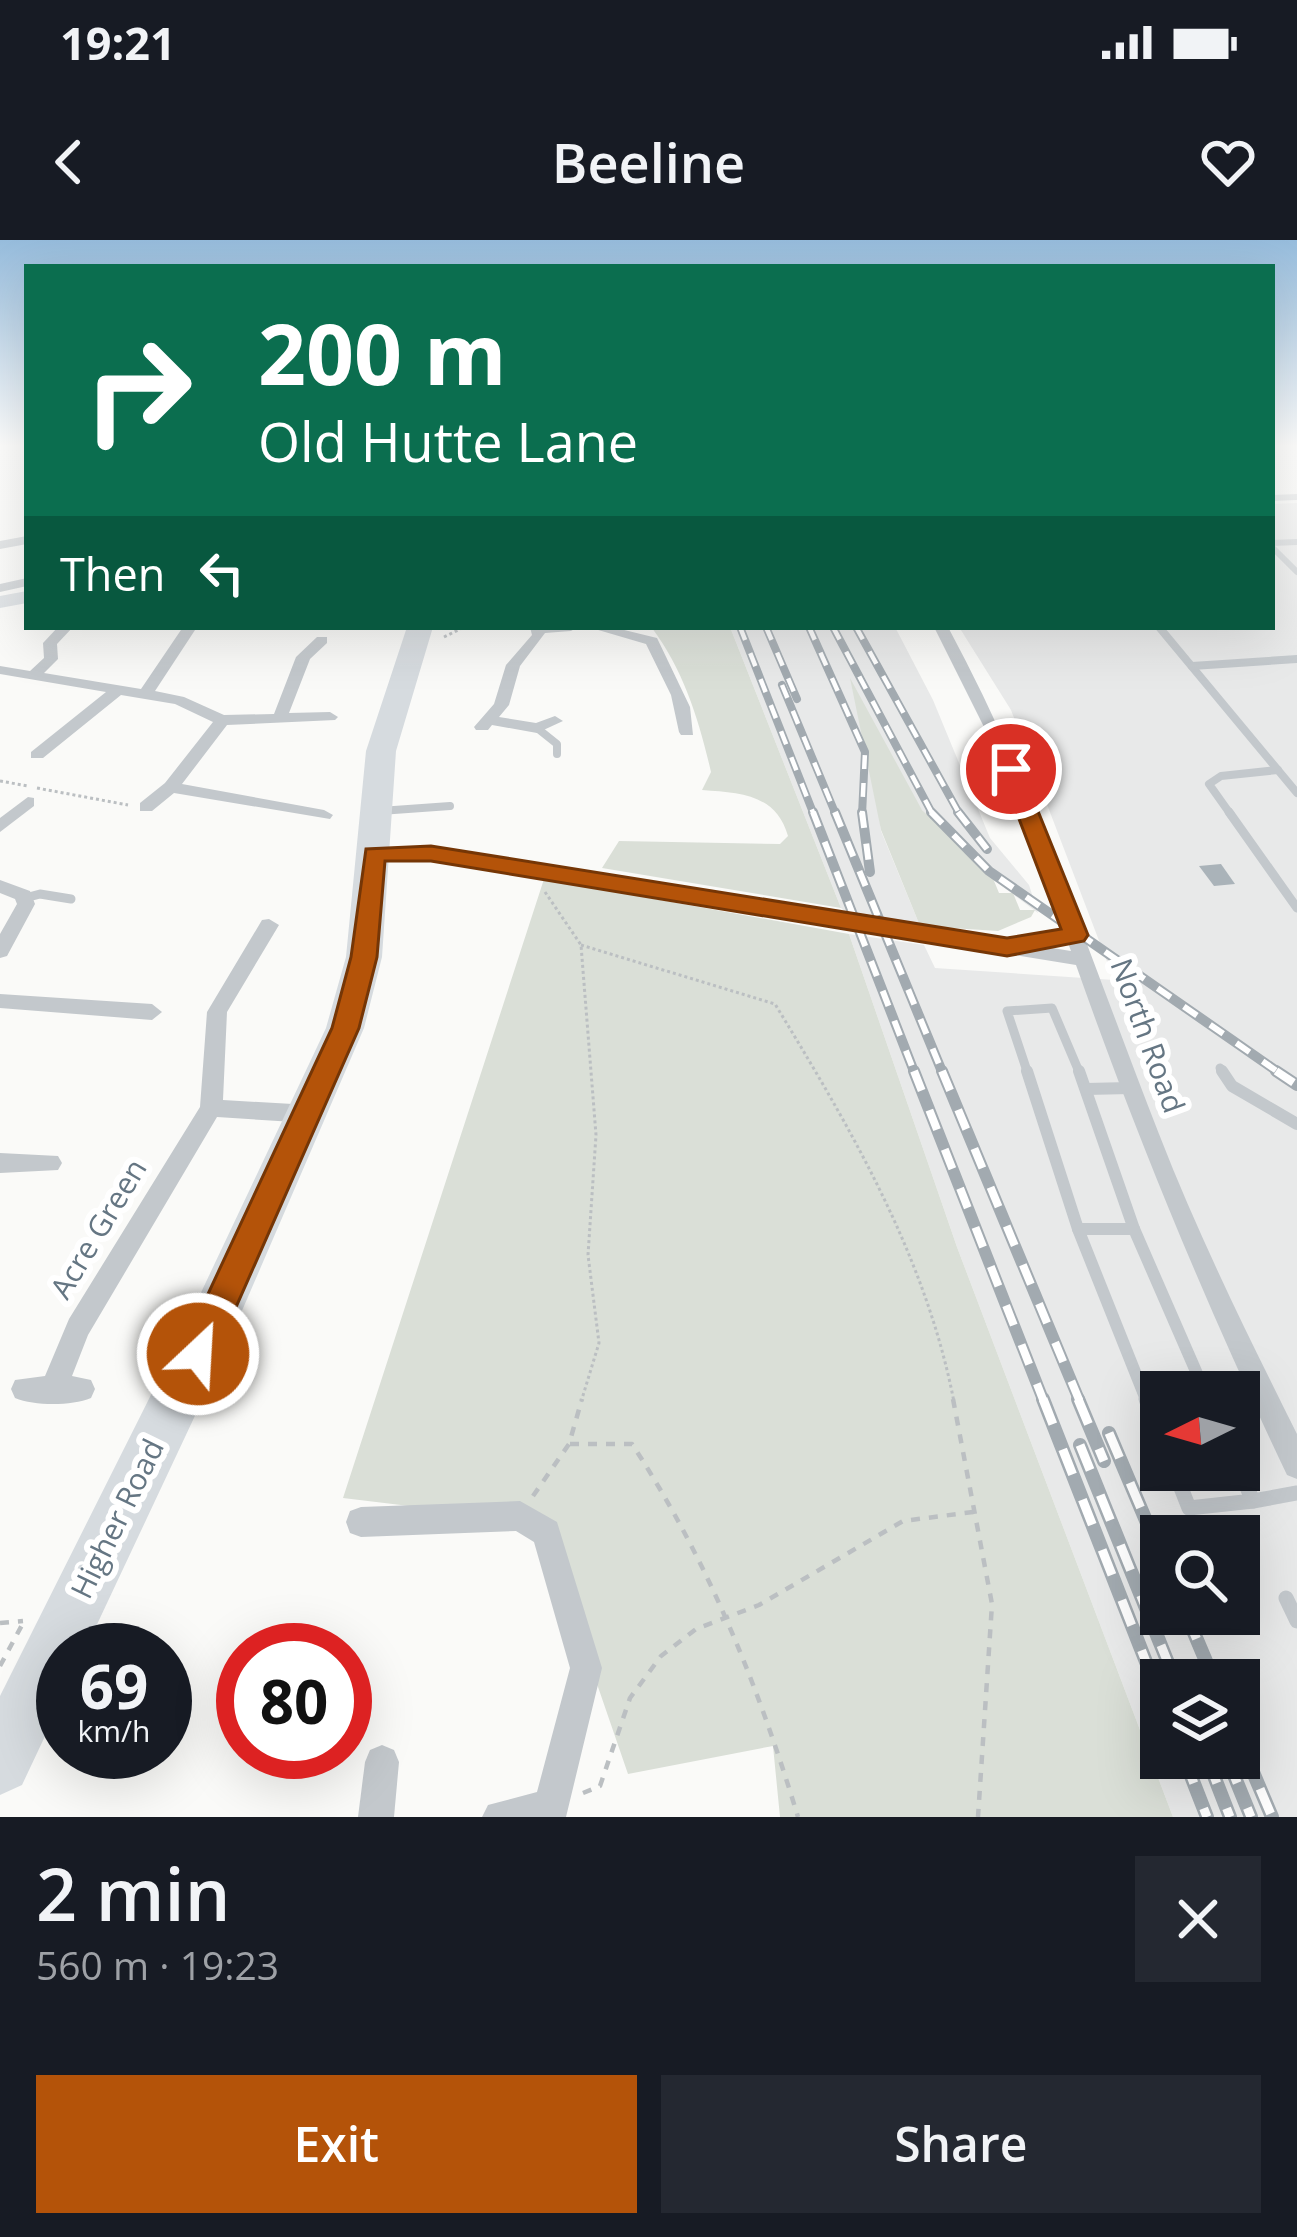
<!DOCTYPE html>
<html lang="en">
<head>
<meta charset="utf-8">
<style>
	:root { --surface:#171b24; --page:#242831; --text:#f1f3f6; --muted:#9ea1a6; --accent:#b45309 }
	body { margin:0; font-family:"Open Sans",sans-serif; background:var(--page); color:var(--text); height:100vh; display:flex; flex-direction:column; font-size:45px; white-space:nowrap }
	* { box-sizing:border-box; margin:0 }
	p { font-size:39px; color:var(--muted) }
	.icon { flex:none; width:66px; height:66px; fill:none; stroke:currentColor; stroke-width:2; stroke-linecap:round; stroke-linejoin:round }
	.map { position:relative; height:1577px; overflow:hidden }
	.drawer { display:flex; flex-direction:column; background:var(--surface); flex:1 }
	.drawer>* { flex:none }
	.hud { position:absolute; left:24px; top:24px; width:1251px; height:366px; border-radius:0px; box-shadow:0 12px 48px #0002; background:#0b6e4f; color:#fff; overflow:hidden }
	.needle { width:78px; rotate:265deg }
	.fabs { position:absolute; left:1140px; top:1131px; display:grid; gap:24px }
	.fabs a { display:grid; place-items:center; width:120px; height:120px; border-radius:0px; background:var(--surface); box-shadow:0 12px 48px #0002; font-size:60px }
	.speed { position:absolute; left:36px; top:1383px; display:flex; gap:24px; font-size:60px; font-weight:700; text-align:center }
	.speed>* { display:grid; place-content:center; width:156px; height:156px; border-radius:50%; background:var(--surface); box-shadow:0 12px 48px #0002; line-height:1 }
	.speed small { font-size:30px; font-weight:400 }
	.speed .limit { border:18px solid #d22; background:#fff; color:#111 }
	.pin { position:absolute; display:grid; place-items:center; width:102px; height:102px; color:#fff; margin:-51px; border:6px solid #fff; border-radius:50%; box-shadow:0 3px 12px #0007 }
	.me { position:absolute; width:132px; margin:-66px; rotate:25deg; stroke-linejoin:round; filter:drop-shadow(0 0 9px #0008) }
	.turn { display:flex; align-items:center; gap:42px; height:252px; padding:0 36px; font-size:54px }
	.turn .icon { width:156px; height:156px; stroke-width:2.5 }
	.turn b { display:block; font-size:84px; line-height:102px }
	.then { display:flex; align-items:center; height:114px; padding:0 36px; background:#0003; gap:24px; font-size:45px }
	.round { display:grid; place-items:center; flex:none; width:126px; height:126px; border-radius:0px; background:var(--page) }
	.headline { display:flex; align-items:center; justify-content:space-between; height:204px; padding:0 36px }
	h1 { font-size:72px; font-weight:600; line-height:90px }
	.primary-button { display:flex; gap:24px; margin-top:auto; padding:24px 36px }
	.primary-button a { flex:1; height:138px; border-radius:0px; background:var(--accent); color:#fff; font-size:48px; font-weight:600; line-height:138px; text-align:center }
	.primary-button a+a { background:var(--page); color:var(--text) }
	.status { display:flex; justify-content:space-between; align-items:center; height:84px; padding:0 60px; background:var(--surface); direction:ltr }
	.status svg { height:33px; fill:currentColor }
	header { display:flex; justify-content:space-between; align-items:center; height:156px; padding:0 36px; background:var(--surface); font-size:54px; font-weight:600 }
	.map>svg:first-child { display:block }
	.built { fill:#e8e9e9; fill-rule:evenodd }
	.green { fill:#dadfd7 }
	.building { fill:#aab3b9 }
	.lines { fill:none; stroke-linecap:round; stroke-linejoin:round }
	.path-far1 { stroke:#bbbfc2; stroke-width:3; stroke-dasharray:3 3; stroke-linecap:butt }
	.path { stroke:#bbbfc2; stroke-width:4.5; stroke-dasharray:9 9; stroke-linecap:butt }
	.lane-far4 { stroke:#c3c8cc; stroke-width:6 }
	.lane-far3 { stroke:#c3c8cc; stroke-width:8 }
	.lane-far2 { stroke:#c3c8cc; stroke-width:9 }
	.lane-far1 { stroke:#c3c8cc; stroke-width:12 }
	.lane { stroke:#c3c8cc; stroke-width:15 }
	.street { fill:#c3c8cc; fill-rule:evenodd }
	.secondary { fill:#d6dbdf; fill-rule:evenodd }
	.highway { fill:#d6dbdf; fill-rule:evenodd }
	.rail-far3-casing { stroke:#a2aab0; stroke-width:8 }
	.rail-far2-casing { stroke:#a2aab0; stroke-width:10 }
	.rail-far1-casing { stroke:#a2aab0; stroke-width:12 }
	.rail-casing { stroke:#a2aab0; stroke-width:14 }
	.rail-far3 { stroke:#fff; stroke-width:4.5; stroke-dasharray:14; stroke-linecap:butt }
	.rail-far2 { stroke:#fff; stroke-width:6; stroke-dasharray:16; stroke-linecap:butt }
	.rail-far1 { stroke:#fff; stroke-width:8; stroke-dasharray:21; stroke-linecap:butt }
	.rail { stroke:#fff; stroke-width:9; stroke-dasharray:27; stroke-linecap:butt }
	.route { fill:#b45309; stroke:#753606; stroke-width:3 }
	.labels { text-anchor:middle; stroke-width:12; stroke-linejoin:round; paint-order:stroke }
	.street-label { font-size:30px; fill:#657683; stroke:#fff }
</style>
</head>
<body>
<div class="status"><b>19:21</b><svg viewBox="0 0 49 12"><path d="M0 12V9h3v3zM5 12V6h3v6zM10 12V3h3v9zM15 12V0h3v12zM26 1h20v11H26zM47 4h2v5h-2z"/></svg></div>
<header><svg class="icon" aria-label="back" viewBox="0 0 24 24"><path d="M15 5l-7 7 7 7"/></svg>Beeline<svg class="icon" aria-label="heart" viewBox="0 0 24 24"><path d="M12 20l-8-8c-3-5 5-10 8-4 3-6 11-1 8 4z"/></svg></header>
<div class="map">
<svg width="1297" height="1577" viewBox="0 0 1297 1577">
	<rect width="100%" height="100%" fill="#fafaf8"/>
	<g class="built">
		<path d="M1297,263V1577H1173L957,1007L849,694L924,705L935,728L1114,740L1011,470L959,387H1272V264ZM1161,1152H1239V1230H1161ZM1161,1296H1239V1374H1161ZM1161,1440H1239V1518H1161Z"/>
		<path d="M730,387H895L933,460L990,598L1029,645L1038,673L970,622L922,570L874,537L881,591L920,686L851,677L841,668Z"/>
	</g>
	<g class="green">
		<path d="M643,387H730L841,668L602,628L619,601L780,604L788,596C776,554 741,553 702,550L711,532C699,480 684,431 652,388Z"/>
		<path d="M850,438L922,570L992,636L999,653H1013L1020,670H1035L1031,677L998,691L920,686L881,590Z"/>
		<path d="M544,639L849,694L957,1007L1173,1577H780L773,1506L628,1534L545,1293L500,1277L343,1258Z"/>
	</g>
	<path class="building" d="M1221,624L1235,644L1214,646L1199,626Z"/>
	<g class="lines">
		<g class="path-far1">
			<path d="M444,397L464,387"/>
			<path d="M0,541L28,546"/>
			<path d="M37,548L128,565"/>
			<path d="M545,652L581,705L596,895L588,1015L599,1103L581,1162"/>
			<path d="M581,705L775,764C851,889 926,1017 954,1162"/>
		</g>
		<g class="path">
			<path d="M953,1159L992,1364L978,1577"/>
			<path d="M570,1204H632C708,1320 758,1445 798,1577"/>
			<path d="M533,1256L569,1204L582,1159"/>
			<path d="M0,1383L23,1381"/>
			<path d="M0,1426L22,1385"/>
			<path d="M583,1553L600,1546L630,1458L661,1416L696,1389L759,1365L903,1281L973,1272"/>
		</g>
		<g class="lane-far4">
			<path d="M1272,303L1297,302"/>
			<path d="M1272,307L1297,332"/>
		</g>
		<g class="lane-far3">
			<path d="M1159,387L1297,553"/>
			<path d="M1192,426L1297,419"/>
			<path d="M537,488L557,504V514"/>
			<path d="M380,571L450,566"/>
			<path d="M1231,575L1209,544L1221,536L1278,530"/>
		</g>
		<g class="lane-far2">
			<path d="M1229,572L1297,668"/>
			<path d="M25,658L40,654L71,659"/>
			<path d="M1220,828L1224,834"/>
			<path d="M1028,834L1007,771L1052,768L1080,834"/>
		</g>
		<g class="lane-far1">
			<path d="M1027,831L1078,989L1147,1162"/>
			<path d="M1079,831L1134,989L1205,1152"/>
			<path d="M1222,831L1232,846L1297,884"/>
			<path d="M1086,849L1130,848"/>
			<path d="M1078,989H1134"/>
		</g>
		<g class="lane">
			<path d="M1146,1159L1161,1197"/>
			<path d="M1174,1230L1189,1268L1253,1261L1239,1229"/>
			<path d="M1253,1261L1297,1253"/>
			<path d="M1286,1358L1297,1381"/>
		</g>
		<g class="street">
			<path d="M1297,254V260L1272,261V255Z"/>
			<path d="M27,296V304L0,309V301Z"/>
			<path d="M27,338V346L0,352V344Z"/>
			<path d="M58,387H73L57,404L58,419L44,433L141,449L183,387H197L155,451L184,457L224,475L274,474L296,417L317,397H327V403L310,419L289,473L330,472L338,477L335,480L227,485L182,544L324,570L333,575L330,579L174,553L152,571H140V563L165,543L213,482L175,464L121,455L43,518H31V512L106,452L0,434V426L30,431L44,418L43,403Z"/>
			<path d="M530,387H578L571,391L545,393L520,426L509,465L499,477L536,483L555,476L563,481L537,493L492,485L488,490H476L474,487L494,464L506,425L532,395Z"/>
			<path d="M588,387H612L657,398L690,467L693,495H681L679,492L671,455L646,404Z"/>
			<path d="M934,387H948C1036,550 1092,723 1159,894C1199,997 1248,1096 1297,1194V1239L1287,1235C1207,1067 1138,901 1076,725L431,620H374L365,614L374,608H431L1008,701L1064,690L990,499ZM1068,703L1071,711L1046,707Z"/>
			<path d="M28,557L34,558V566L0,592V578Z"/>
			<path d="M0,640L30,651L35,664L7,716L0,718V694L17,664L15,659L0,653Z"/>
			<path d="M269,679L279,685L227,772L223,860L310,865L318,868L321,874L318,880L310,883L217,877L88,1095L72,1136L91,1140L95,1149L91,1158C71,1166 35,1166 15,1158L11,1149L15,1140L45,1136L69,1079L200,867L207,772L262,680Z"/>
			<path d="M0,754L152,764L162,772L152,780L0,768Z"/>
			<path d="M0,913L58,916L62,923L58,930L0,933Z"/>
			<path d="M520,1261L557,1282L602,1428L566,1577H482L488,1565L537,1552L570,1428L534,1302L516,1291L361,1297L350,1293L346,1282L350,1271L361,1267Z"/>
			<path d="M382,1505L394,1510L399,1522L394,1577H358L365,1522L370,1510Z"/>
		</g>
		<path class="secondary" d="M27,351V363L0,368V356Z"/>
		<path class="highway" d="M407,387H433L396,511L382,717L364,788L216,1131L85,1410H63V1458L22,1545L0,1555V1456L180,1097L326,788L346,717L366,511Z"/>
		<defs>
			<g id="rail-far3">
				<path d="M740,387L814,575"/>
				<path d="M766,387L797,459"/>
				<path d="M809,387L865,512L862,575"/>
				<path d="M833,387L933,575"/>
				<path d="M856,387L960,575"/>
				<path d="M782,445L836,575"/>
			</g>
			<g id="rail-far2">
				<path d="M813,572L915,834"/>
				<path d="M835,572L943,834"/>
				<path d="M862,572L870,632"/>
				<path d="M931,572L989,631L1281,834"/>
				<path d="M958,572L987,609"/>
			</g>
			<g id="rail-far1">
				<path d="M914,831L1044,1162"/>
				<path d="M942,831L1080,1162"/>
				<path d="M1276,831L1297,845"/>
			</g>
			<g id="rail">
				<path d="M1043,1159L1161,1460"/>
				<path d="M1078,1159L1104,1221"/>
				<path d="M1109,1193L1161,1316"/>
				<path d="M1080,1205L1175,1440"/>
				<path d="M1186,1374L1214,1440"/>
				<path d="M1239,1499L1272,1577"/>
				<path d="M1184,1518L1207,1577"/>
				<path d="M1207,1518L1230,1577"/>
				<path d="M1227,1518L1251,1577"/>
			</g>
		</defs>
		<use href="#rail-far3" class="rail-far3-casing"/>
		<use href="#rail-far2" class="rail-far2-casing"/>
		<use href="#rail-far1" class="rail-far1-casing"/>
		<use href="#rail" class="rail-casing"/>
		<use href="#rail-far3" class="rail-far3"/>
		<use href="#rail-far2" class="rail-far2"/>
		<use href="#rail-far1" class="rail-far1"/>
		<use href="#rail" class="rail"/>
	</g>
	<linearGradient id="sky" x2="0" y2="1"><stop stop-color="#96bcdc"/><stop offset="0.48" stop-color="#fdfdfc"/><stop offset="1" stop-color="#fdfdfc" stop-opacity="0"/></linearGradient>
	<rect width="1297" height="429" fill="url(#sky)"/>
	<path class="route" d="M1011,523L1021,529L1088,695L1084,701L1007,716L431,621H385L377,717L359,788L210,1126L198,1131L185,1126L180,1114L332,788L351,717L366,609L431,606L1007,698L1061,689L1000,529Z"/>
	<g class="labels">
		<g class="street-label">
			<text transform="translate(1147 796) rotate(70)" y="10">North Road</text>
			<text transform="translate(99 989) rotate(-59)" y="10">Acre Green</text>
			<text transform="translate(118 1279) rotate(-64)" y="10">Higher Road</text>
		</g>
	</g>
</svg>
<div class="fabs">
<a><svg class="needle" viewBox="-14 -14 28 28"><path d="M0-13l5 13h-10z" fill="#e53935"/><path d="M0 13l5-13h-10z" fill="#9ea1a6"/></svg></a>
<a><svg class="icon" aria-label="search" viewBox="0 0 24 24"><circle cx="10" cy="10" r="6"/><path d="M15 15l6 6"/></svg></a>
<a><svg class="icon" aria-label="layers" viewBox="0 0 24 24"><path d="M12 4l9 5-9 5-9-5zM3 14l9 5 9-5"/></svg></a>
</div>
<div class="speed"><div>69<small>km/h</small></div><div class="limit">80</div></div>
<div class="pin" style="left:1011px;top:529px;background:#d93025"><svg class="icon" aria-label="arrive" viewBox="0 0 24 24"><path d="M6 21V4h12l-3 4 3 4H6"/></svg></div>
<svg class="me" style="left:198px;top:1114px" viewBox="-20 -20 40 40"><circle r="17" fill="#b45309" stroke="#fff" stroke-width="3"/><path d="M0-11L8 9 0 5-8 9z" fill="#fff"/></svg>
<div class="hud">
<div class="turn"><svg class="icon" aria-label="right" viewBox="0 0 24 24"><path d="M7 20v-9h11M14 6l5 5-5 5"/></svg><div><b>200 m</b>Old Hutte Lane</div></div>
<div class="then">Then<svg class="icon" aria-label="left" viewBox="0 0 24 24"><path d="M17 20v-9H6M10 6l-5 5 5 5"/></svg></div>
</div>
</div>
<section class="drawer">
<div class="headline"><div><h1>2 min</h1><p>560 m · 19:23</p></div><a class="round"><svg class="icon" aria-label="close" viewBox="0 0 24 24"><path d="M6 6l12 12M18 6L6 18"/></svg></a></div>
<div class="primary-button"><a>Exit</a><a>Share</a></div>
</section>
</body>
</html>
